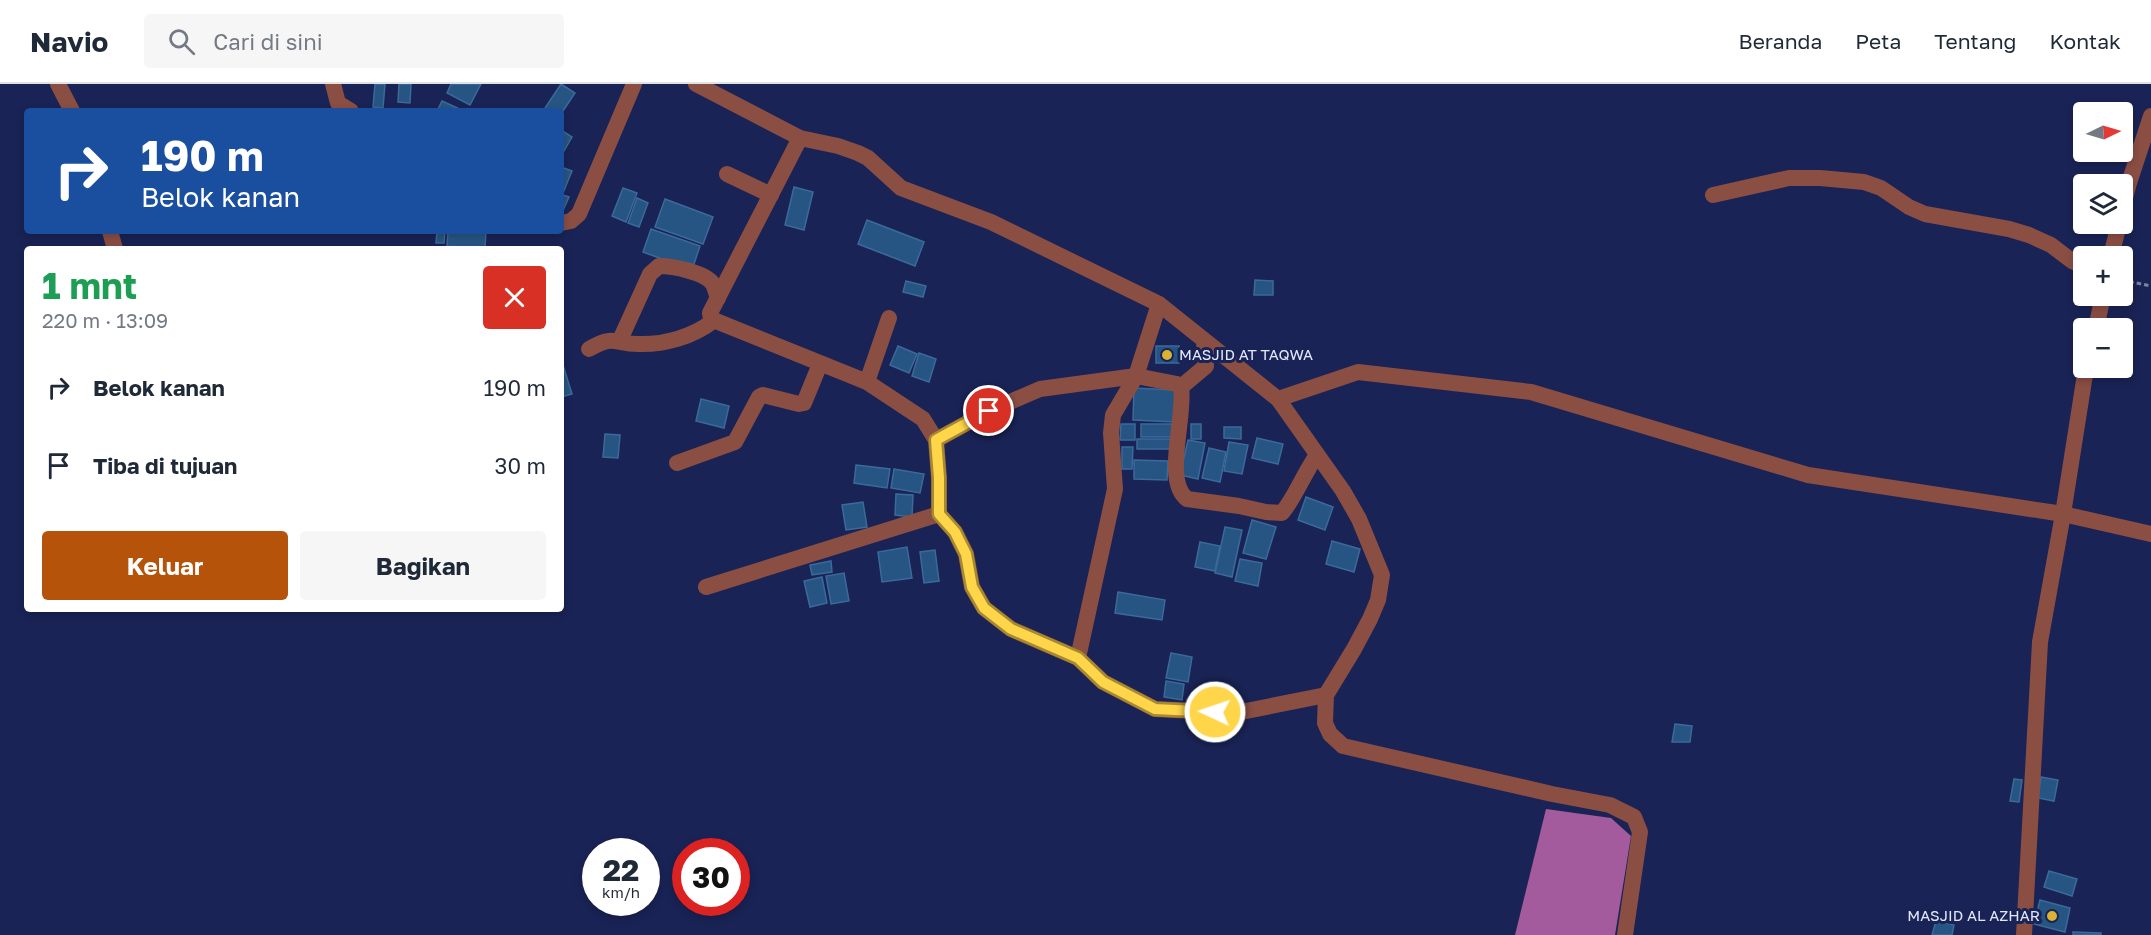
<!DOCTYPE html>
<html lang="id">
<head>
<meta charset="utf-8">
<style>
	:root { --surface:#fff; --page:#f6f6f7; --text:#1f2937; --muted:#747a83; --line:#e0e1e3; --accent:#b45309 }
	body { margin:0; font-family:"Golos Text",sans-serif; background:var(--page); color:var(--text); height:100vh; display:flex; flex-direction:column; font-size:22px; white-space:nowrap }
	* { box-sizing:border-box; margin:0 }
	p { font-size:20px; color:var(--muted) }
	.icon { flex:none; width:33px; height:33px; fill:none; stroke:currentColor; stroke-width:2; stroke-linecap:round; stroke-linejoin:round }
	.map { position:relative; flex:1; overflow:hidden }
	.side { position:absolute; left:24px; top:162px; width:540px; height:366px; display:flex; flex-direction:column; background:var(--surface); border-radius:6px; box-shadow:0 3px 9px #0003 }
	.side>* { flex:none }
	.top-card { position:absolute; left:24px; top:24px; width:540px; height:126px; border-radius:6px; box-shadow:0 3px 9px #0003; background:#1a4fa0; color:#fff; overflow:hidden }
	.needle { width:39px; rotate:85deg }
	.buttons { position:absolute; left:2073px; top:18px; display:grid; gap:12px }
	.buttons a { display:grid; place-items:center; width:60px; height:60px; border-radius:6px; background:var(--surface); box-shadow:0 3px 9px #0003; font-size:30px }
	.speed { position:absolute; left:582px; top:754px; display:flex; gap:12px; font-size:30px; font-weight:700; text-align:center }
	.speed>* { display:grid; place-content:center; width:78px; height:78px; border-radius:50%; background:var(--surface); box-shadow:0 3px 9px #0003; line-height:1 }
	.speed small { font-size:15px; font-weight:400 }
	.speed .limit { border:9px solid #d22; background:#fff; color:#111 }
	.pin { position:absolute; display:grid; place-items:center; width:51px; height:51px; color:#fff; margin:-26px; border:3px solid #fff; border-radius:50%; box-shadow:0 2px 6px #0007 }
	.me { position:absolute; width:66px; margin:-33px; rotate:273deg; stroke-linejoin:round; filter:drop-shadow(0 0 4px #0008) }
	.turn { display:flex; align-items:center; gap:21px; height:126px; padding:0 18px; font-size:27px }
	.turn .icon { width:78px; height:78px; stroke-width:2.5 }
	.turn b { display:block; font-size:42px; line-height:51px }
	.round { display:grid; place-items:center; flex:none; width:63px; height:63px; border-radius:6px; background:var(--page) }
	.headline { display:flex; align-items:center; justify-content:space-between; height:102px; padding:0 18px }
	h1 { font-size:36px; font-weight:700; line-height:45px; color:#1e9e55 }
	.primary-button { display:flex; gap:12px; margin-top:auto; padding:12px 18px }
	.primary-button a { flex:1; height:69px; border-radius:6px; background:var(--accent); color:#fff; font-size:24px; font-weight:700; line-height:69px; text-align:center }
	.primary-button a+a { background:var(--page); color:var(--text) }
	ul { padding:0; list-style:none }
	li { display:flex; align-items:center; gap:18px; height:78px; padding:0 18px }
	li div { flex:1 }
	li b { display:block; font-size:22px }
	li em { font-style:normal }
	header { display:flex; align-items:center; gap:36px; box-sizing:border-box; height:84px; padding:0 30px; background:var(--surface); border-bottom:2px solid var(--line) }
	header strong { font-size:28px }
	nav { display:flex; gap:33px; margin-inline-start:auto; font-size:21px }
	.search { width:420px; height:54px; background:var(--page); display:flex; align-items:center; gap:15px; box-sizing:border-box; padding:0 21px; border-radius:6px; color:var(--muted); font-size:22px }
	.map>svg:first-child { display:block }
	.water { fill:#a45b9d }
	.building { fill:#275583; stroke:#3b6a9a; stroke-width:1.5 }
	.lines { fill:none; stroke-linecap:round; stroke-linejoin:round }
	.path { stroke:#7b83a6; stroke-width:3; stroke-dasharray:4.5 3; stroke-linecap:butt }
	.minor { stroke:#8b4e43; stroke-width:16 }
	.route-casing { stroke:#a68a30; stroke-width:15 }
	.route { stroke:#ffd54a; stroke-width:10 }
	.poi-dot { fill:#dab333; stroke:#192355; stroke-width:2 }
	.labels { text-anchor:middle; stroke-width:6; stroke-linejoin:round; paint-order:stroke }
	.poi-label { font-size:15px; fill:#e1e8fb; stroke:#192355; text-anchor:start }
</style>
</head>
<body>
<header>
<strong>Navio</strong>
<div class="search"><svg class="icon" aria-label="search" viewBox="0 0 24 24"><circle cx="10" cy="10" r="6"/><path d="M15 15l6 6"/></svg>Cari di sini</div>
<nav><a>Beranda</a><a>Peta</a><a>Tentang</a><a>Kontak</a></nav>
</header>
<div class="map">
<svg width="2151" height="851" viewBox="0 0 2151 851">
	<rect width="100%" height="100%" fill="#192355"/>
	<path class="water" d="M1546,725L1611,734L1631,752L1615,851H1515Z"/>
	<g class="building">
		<path d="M375,0H385L383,24L373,23Z"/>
		<path d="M399,0H411L410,19L398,18Z"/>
		<path d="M451,0H481L470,21L447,9Z"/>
		<path d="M561,0L575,9L561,30V27H543Z"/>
		<path d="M442,17L464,27H437Z"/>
		<path d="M561,46L572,53L564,67L561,65Z"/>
		<path d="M561,83L572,87L561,114Z"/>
		<path d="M794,103L813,108L804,146L785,141Z"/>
		<path d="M623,104L637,109L626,138L612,132Z"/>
		<path d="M563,111L569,113L561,131V116Z"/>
		<path d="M637,114L648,119L639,143L628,139Z"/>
		<path d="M665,115L713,133L703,160L655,143Z"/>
		<path d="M867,136L924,158L915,182L858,160Z"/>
		<path d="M651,145L700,162L692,186L643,168Z"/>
		<path d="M437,147H445L444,159H436Z"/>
		<path d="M448,147H486L485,164L447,162Z"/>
		<path d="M1255,196L1273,197V211H1254Z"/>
		<path d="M906,197L926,202L923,213L903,208Z"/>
		<path d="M898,262L917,270L909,289L890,281Z"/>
		<rect x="1156" y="262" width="23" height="17"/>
		<path d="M919,269L936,275L929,298L912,292Z"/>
		<path d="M563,281L572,310L561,313V282Z"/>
		<path d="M1134,304L1175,306L1174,338L1133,336Z"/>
		<path d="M701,315L729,322L724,344L696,337Z"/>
		<path d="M1121,340H1135V356H1120Z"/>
		<rect x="1141" y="340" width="31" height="13"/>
		<rect x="1191" y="340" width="10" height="15"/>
		<path d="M1224,343H1241V355L1224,354Z"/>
		<path d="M605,350L620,351L618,374L603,373Z"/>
		<path d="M1257,354L1283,360L1278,380L1252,374Z"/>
		<rect x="1137" y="355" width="36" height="10"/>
		<path d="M1188,356L1205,359L1198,395L1180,391Z"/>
		<path d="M1229,358L1248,361L1242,390L1224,387Z"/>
		<path d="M1122,363H1133L1132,385H1122Z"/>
		<path d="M1209,364L1226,368L1220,398L1202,394Z"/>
		<path d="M1134,376L1168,377L1167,396L1134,395Z"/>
		<path d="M856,381L890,385L887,404L854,399Z"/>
		<path d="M894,385L924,390L920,409L891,404Z"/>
		<path d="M896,410L913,411L912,433L895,431Z"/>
		<path d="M1306,413L1333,423L1325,446L1298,436Z"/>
		<path d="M863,418L867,443L846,446L842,421Z"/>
		<path d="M1252,436L1276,443L1266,475L1243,469Z"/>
		<path d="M1225,443L1242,446L1232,493L1215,489Z"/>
		<path d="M1332,457L1360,465L1354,488L1326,480Z"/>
		<path d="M1200,458L1220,462L1215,487L1195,483Z"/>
		<path d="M907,463L912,494L882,498L878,468Z"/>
		<path d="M935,466L939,497L924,499L920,468Z"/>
		<path d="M1240,475L1262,479L1258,502L1235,497Z"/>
		<path d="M831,477L832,488L812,491L810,481Z"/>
		<path d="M844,489L849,517L831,520L826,492Z"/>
		<path d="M822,493L827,519L810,523L804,497Z"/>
		<path d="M1118,508L1165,516L1162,536L1115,529Z"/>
		<path d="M1171,569L1192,573L1188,598L1166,594Z"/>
		<path d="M1166,597L1184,600L1182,616L1164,613Z"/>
		<path d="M1675,640L1692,642L1690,658H1672Z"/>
		<path d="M2041,693L2058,696L2054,717L2038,714Z"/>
		<path d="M2014,695L2022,696L2019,718L2010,717Z"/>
		<path d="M2049,787L2077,795L2072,812L2044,803Z"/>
		<path d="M2040,816L2070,824L2065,848L2034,840Z"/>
		<path d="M1936,837L1954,841L1952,851H1932Z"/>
		<path d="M2073,848L2101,849V851H2073Z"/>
	</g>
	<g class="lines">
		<path class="path" d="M2122,196L2151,202"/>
		<g class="minor">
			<path d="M58,0L72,27"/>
			<path d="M333,0L338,19L351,27"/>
			<path d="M696,0L800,54L838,62L858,69L868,74L901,104L991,138L1159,220L1278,315L1343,407L1359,435L1382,491L1378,516L1370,535L1354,565L1326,611L1325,639L1330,650L1343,662L1552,710L1610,721L1634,733L1640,748L1625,851"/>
			<path d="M800,54L710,229L711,235L867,298L923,335L936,356L939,394V430L955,448L966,470L972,503L984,524L1011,545L1078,574L1103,598L1155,625L1236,629L1326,611"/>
			<path d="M727,90L771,111"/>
			<path d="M1713,111L1789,94H1820L1864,98L1881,104L1909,123L1925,130L2009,145L2029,151L2051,161L2072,177L2084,182"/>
			<path d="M2122,125L2129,99L2151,32"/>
			<path d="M561,139L571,137L579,130L634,0"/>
			<path d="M110,147L115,165"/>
			<path d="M2111,172L2119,140"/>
			<path d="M2096,244L2103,212"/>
			<path d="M620,256L650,190L659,182C672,182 705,188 713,200C715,204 716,209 718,214"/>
			<path d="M589,265C614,250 614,260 638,260C663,261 693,253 713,237"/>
			<path d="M867,298L889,234"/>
			<path d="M1181,303L1206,282L1204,257"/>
			<path d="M1278,315L1358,288L1531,308L1808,391L2063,430L2151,450"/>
			<path d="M936,356L989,327L1040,305L1136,292L1177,300L1181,303C1186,331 1163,397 1187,415L1239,422L1266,428L1282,429C1296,412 1304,389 1317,371"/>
			<path d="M677,379L735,358L759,313L763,311L799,320L804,319L820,280"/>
			<path d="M706,503L939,430"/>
			<path d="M1078,574L1115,405L1111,349L1113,331L1136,292L1159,220"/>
			<path d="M2024,851L2040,558L2063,430L2086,284"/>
		</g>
	</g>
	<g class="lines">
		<defs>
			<path id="route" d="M989,327L936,356L939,394V430L955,448L966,470L972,503L984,524L1011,545L1078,574L1103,598L1155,625L1215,628"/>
		</defs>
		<use href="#route" class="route-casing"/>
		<use href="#route" class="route"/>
	</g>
	<g class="poi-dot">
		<circle cx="1167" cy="271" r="6"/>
		<circle cx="2052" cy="832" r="6"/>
	</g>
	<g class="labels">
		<g class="poi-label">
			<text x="1179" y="276">MASJID AT TAQWA</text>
			<text x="2040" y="837" text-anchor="end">MASJID AL AZHAR</text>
		</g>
	</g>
</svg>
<div class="buttons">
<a><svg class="needle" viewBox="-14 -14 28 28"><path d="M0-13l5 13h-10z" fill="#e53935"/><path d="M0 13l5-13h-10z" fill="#747a83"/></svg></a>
<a><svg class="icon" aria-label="layers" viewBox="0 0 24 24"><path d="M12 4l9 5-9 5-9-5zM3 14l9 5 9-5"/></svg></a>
<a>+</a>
<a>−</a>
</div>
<div class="speed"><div>22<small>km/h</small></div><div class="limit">30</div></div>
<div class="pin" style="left:989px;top:327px;background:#d93025"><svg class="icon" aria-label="arrive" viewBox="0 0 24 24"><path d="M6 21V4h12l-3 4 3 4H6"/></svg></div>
<svg class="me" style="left:1215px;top:628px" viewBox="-20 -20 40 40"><circle r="17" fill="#ffd54a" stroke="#fff" stroke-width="3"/><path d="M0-11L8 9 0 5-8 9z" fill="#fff"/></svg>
<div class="top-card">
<div class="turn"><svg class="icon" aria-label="right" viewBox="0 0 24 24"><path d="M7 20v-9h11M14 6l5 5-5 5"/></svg><div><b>190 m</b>Belok kanan</div></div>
</div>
<section class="side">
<div class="headline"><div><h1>1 mnt</h1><p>220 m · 13:09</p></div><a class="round" style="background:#d93025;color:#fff"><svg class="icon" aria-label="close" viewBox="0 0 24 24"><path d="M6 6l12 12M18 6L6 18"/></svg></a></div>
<ul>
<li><svg class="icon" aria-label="right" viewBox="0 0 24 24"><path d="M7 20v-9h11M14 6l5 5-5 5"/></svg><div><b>Belok kanan</b></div><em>190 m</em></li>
<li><svg class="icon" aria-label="arrive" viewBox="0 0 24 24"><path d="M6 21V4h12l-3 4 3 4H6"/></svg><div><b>Tiba di tujuan</b></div><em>30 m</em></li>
</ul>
<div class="primary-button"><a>Keluar</a><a>Bagikan</a></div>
</section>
</div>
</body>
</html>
